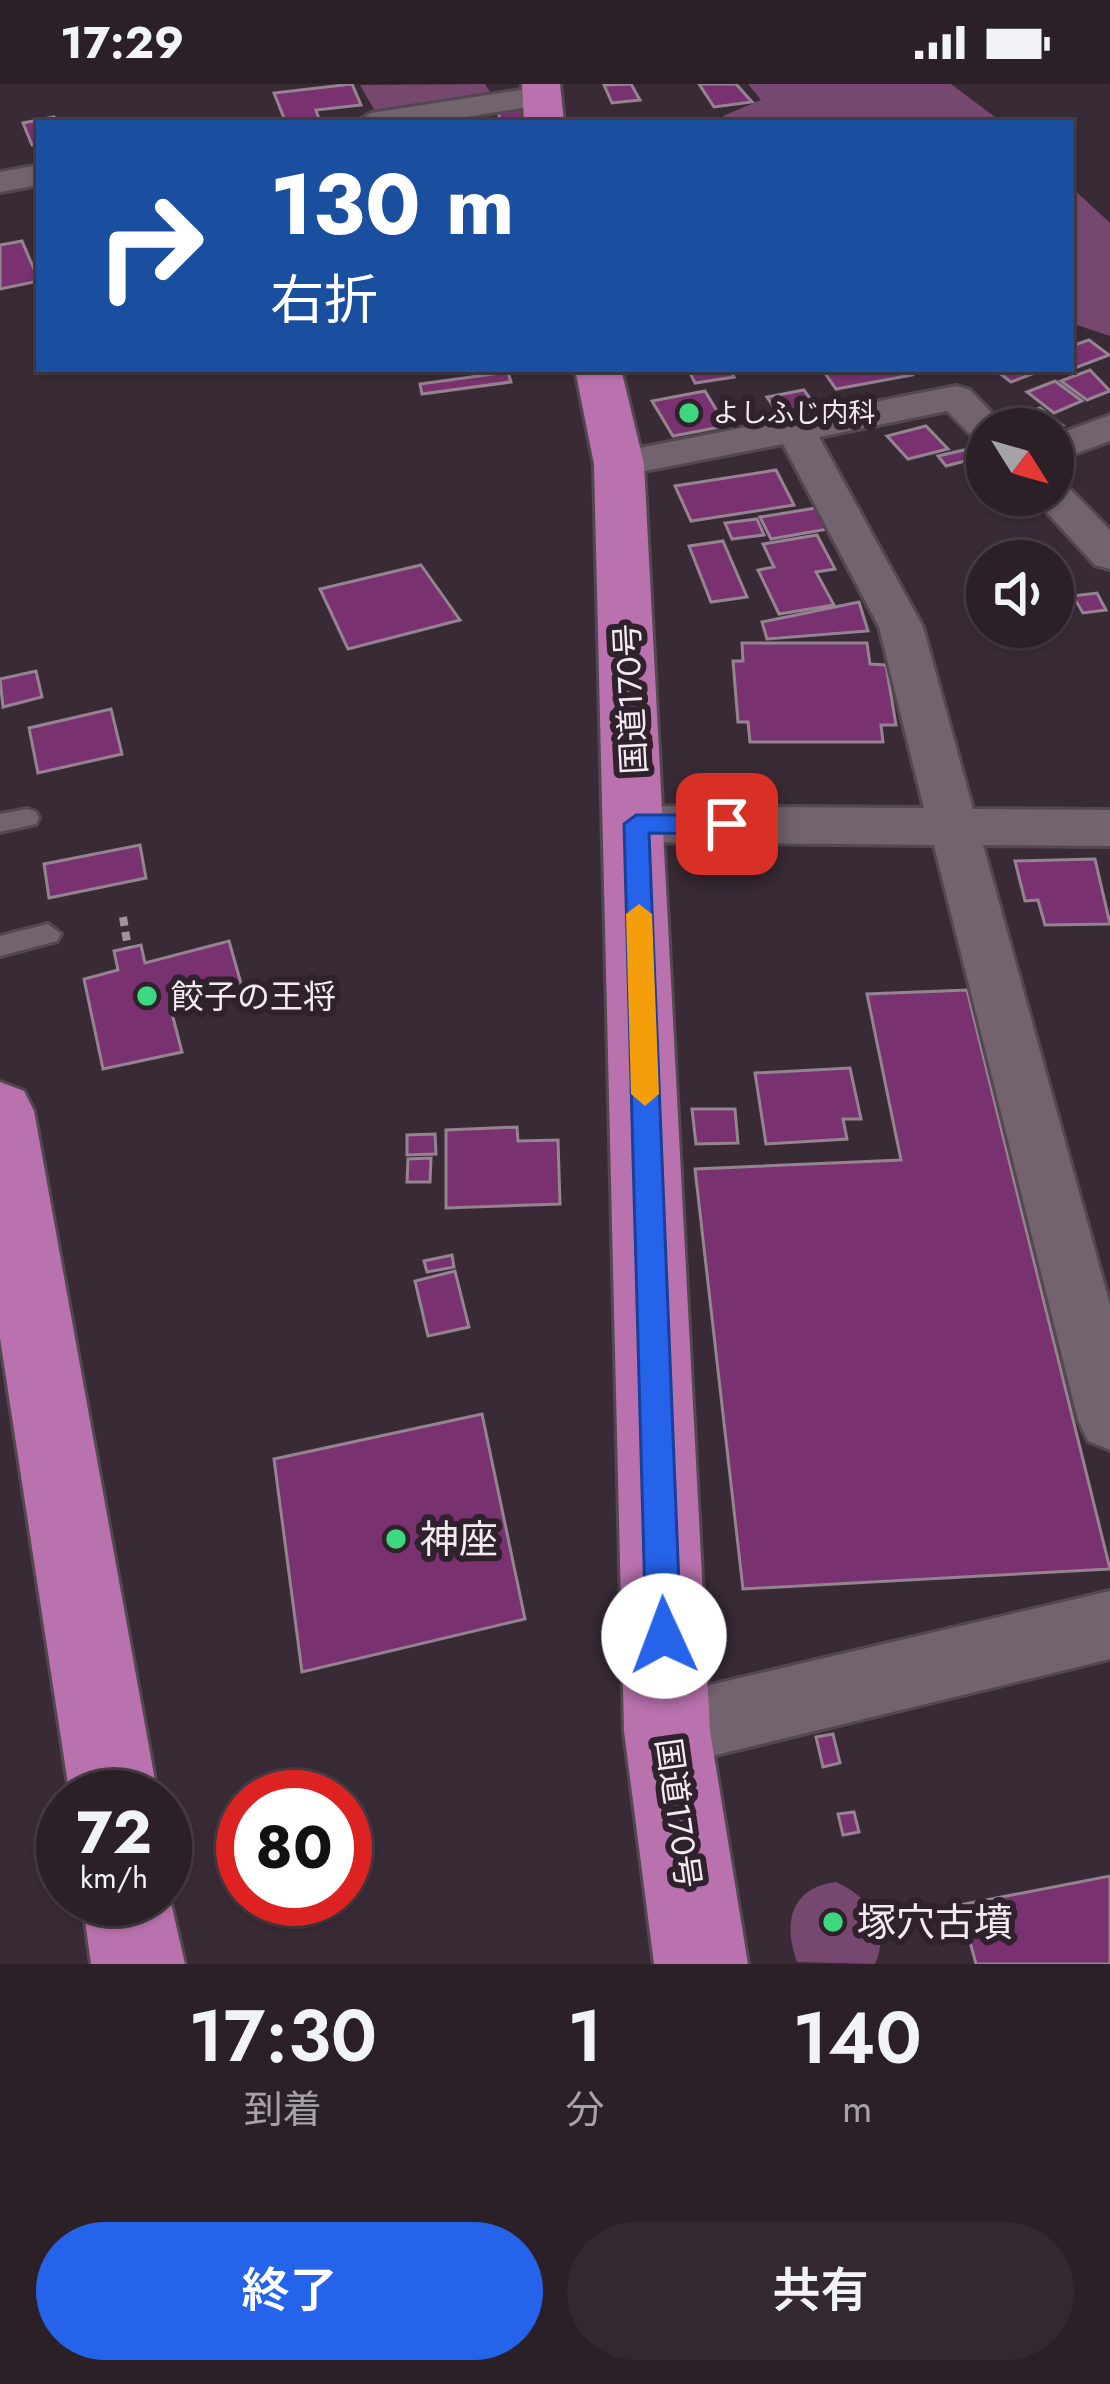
<!DOCTYPE html>
<html lang="ja">
<head>
<meta charset="utf-8">
<style>
	:root { --surface:#2b2028; --page:#332830; --text:#f1f3f6; --muted:#a6a3a8; --line:#473e45; --accent:#2563eb }
	body { margin:0; font-family:Jost,"Noto Sans JP",sans-serif; background:var(--page); color:var(--text); height:100vh; display:flex; flex-direction:column; font-size:45px; white-space:nowrap }
	* { box-sizing:border-box; margin:0 }
	p { font-size:39px; color:var(--muted) }
	.icon { flex:none; width:66px; height:66px; fill:none; stroke:currentColor; stroke-width:2; stroke-linecap:round; stroke-linejoin:round }
	.map { position:relative; height:1880px; overflow:hidden }
	.side { display:flex; flex-direction:column; background:var(--surface); flex:1 }
	.side>* { flex:none }
	.hud { position:absolute; left:36px; top:36px; width:1038px; height:252px; border-radius:0px; box-shadow:0 3px 9px #0004,0 0 0 3px var(--line); background:#1a4fa0; color:#fff; overflow:hidden }
	.needle { width:78px; rotate:127deg }
	.buttons { position:absolute; left:966px; top:324px; display:grid; gap:24px }
	.buttons a { display:grid; place-items:center; width:108px; height:108px; border-radius:50%; background:var(--surface); box-shadow:0 3px 9px #0004,0 0 0 3px var(--line); font-size:60px }
	.speed { position:absolute; left:36px; top:1686px; display:flex; gap:24px; font-size:60px; font-weight:700; text-align:center }
	.speed>* { display:grid; place-content:center; width:156px; height:156px; border-radius:50%; background:var(--surface); box-shadow:0 3px 9px #0004,0 0 0 3px var(--line); line-height:1 }
	.speed small { font-size:30px; font-weight:400 }
	.speed .limit { border:18px solid #d22; background:#fff; color:#111 }
	.pin { position:absolute; display:grid; place-items:center; width:102px; height:102px; color:#fff; margin:-51px; border-radius:24px; box-shadow:0 6px 18px #0006 }
	.me { position:absolute; width:132px; margin:-66px; rotate:358deg; stroke-linejoin:round; filter:drop-shadow(0 0 9px #0008) }
	.turn { display:flex; align-items:center; gap:42px; height:252px; padding:0 36px; font-size:54px }
	.turn .icon { width:156px; height:156px; stroke-width:2.5 }
	.turn b { display:block; font-size:84px; line-height:102px }
	.eta { display:flex; justify-content:space-evenly; align-items:center; height:204px; text-align:center }
	.eta b { font-size:72px; font-weight:600; line-height:84px }
	.action { display:flex; gap:24px; margin-top:auto; padding:24px 36px }
	.action a { flex:1; height:138px; border-radius:72px; background:var(--accent); color:#fff; font-size:48px; font-weight:600; line-height:138px; text-align:center }
	.action a+a { background:var(--page); color:var(--text) }
	.status { display:flex; justify-content:space-between; align-items:center; height:84px; padding:0 60px; background:var(--surface); direction:ltr }
	.status svg { height:33px; fill:currentColor }
	.map>svg:first-child { display:block }
	.green { fill:#77486f }
	.building { fill:#7a3170; stroke:#948391; stroke-width:3 }
	.lines { fill:none; stroke-linecap:round; stroke-linejoin:round }
	.service-casing { stroke:#534851; stroke-width:6 }
	.minor-casing { stroke:#534851; stroke-width:6 }
	.trunk-casing { stroke:#534851; stroke-width:6 }
	.path { stroke:#9f939c; stroke-width:8; stroke-dasharray:9 6; stroke-linecap:butt }
	.service { fill:#72636f; fill-rule:evenodd }
	.minor { fill:#72636f; fill-rule:evenodd }
	.trunk { fill:#ba72ae; fill-rule:evenodd }
	.route { fill:#2563eb; stroke:#184099; stroke-width:3 }
	.slow { fill:#f59e0b }
	.poi-dot { fill:#3cd77e; stroke:#2f222c; stroke-width:4.5 }
	.labels { text-anchor:middle; stroke-width:12; stroke-linejoin:round; paint-order:stroke }
	.far-poi-label { font-size:27px; fill:#f4ebf2; stroke:#2f222c; text-anchor:start }
	.street-label { font-size:33px; fill:#f4ebf2; stroke:#2f222c }
	.poi-label { font-size:33px; fill:#f4ebf2; stroke:#2f222c; text-anchor:start }
	.near-poi-label { font-size:39px; fill:#f4ebf2; stroke:#2f222c; text-anchor:start }
</style>
</head>
<body>
<div class="status"><b>17:29</b><svg viewBox="0 0 49 12"><path d="M0 12V9h3v3zM5 12V6h3v6zM10 12V3h3v9zM15 12V0h3v12zM26 1h20v11H26zM47 4h2v5h-2z"/></svg></div>
<div class="map">
<svg width="1110" height="1880" viewBox="0 0 1110 1880">
	<rect width="100%" height="100%" fill="#392b36"/>
	<g class="green">
		<path d="M485,0L492,11L376,29L360,1Z"/>
		<path d="M748,0H951L1003,39H728L723,32L761,16Z"/>
		<path d="M1071,103L1110,139V252L1071,239Z"/>
		<path d="M836,1798C870,1813 891,1843 875,1880L797,1878C783,1839 790,1804 836,1798Z"/>
	</g>
	<g class="building">
		<path d="M352,0L361,21L316,26L320,38L310,39H286L274,9Z"/>
		<path d="M631,0L640,16L612,19L604,1Z"/>
		<path d="M699,0H736L752,18L714,23Z"/>
		<path d="M523,23L525,39H500L498,24Z"/>
		<path d="M54,33L57,39H39V60L32,61L23,39Z"/>
		<path d="M22,157L39,197L0,205V161Z"/>
		<path d="M1089,256L1109,271L1075,284L1071,262Z"/>
		<path d="M688,285H738L730,286L734,293L695,299Z"/>
		<path d="M822,285H907L912,291L836,305Z"/>
		<path d="M994,285H1045L1011,298Z"/>
		<path d="M1090,286L1110,307L1087,316L1061,297Z"/>
		<path d="M508,288L511,298L422,310L420,300Z"/>
		<path d="M1055,297L1082,317L1054,329L1027,308Z"/>
		<path d="M804,306L819,327L781,334L767,313Z"/>
		<path d="M705,307L726,342L673,352L652,317Z"/>
		<path d="M1040,324L1062,341L1028,345L1014,334Z"/>
		<path d="M926,342L948,365L908,375L887,352Z"/>
		<path d="M964,366L973,375L946,382L938,372Z"/>
		<path d="M776,386L794,421L691,437L675,402Z"/>
		<path d="M816,424L828,445L771,455L760,433Z"/>
		<path d="M757,435L764,451L732,455L725,439Z"/>
		<path d="M817,451L835,485L816,488L834,521L779,530L758,486L774,483L763,460Z"/>
		<path d="M723,457L747,513L711,518L689,462Z"/>
		<path d="M421,481L460,536L348,565L320,505Z"/>
		<path d="M1097,509L1106,526L1083,529L1073,512Z"/>
		<path d="M859,518L868,547L767,555L762,538Z"/>
		<path d="M742,559H867L870,580L886,581L896,641H881L883,658H750L748,638H738L733,577H743Z"/>
		<path d="M36,587L42,613L3,623L0,595Z"/>
		<path d="M111,625L122,670L38,689L29,644Z"/>
		<path d="M140,761L146,794L49,814L44,780Z"/>
		<path d="M1095,775L1110,840L1045,841L1038,816L1025,817L1015,777Z"/>
		<path d="M229,857L242,903L170,922L182,968L103,985L84,895L118,886L114,867L141,861L145,879Z"/>
		<path d="M967,906L1110,1485L743,1505L695,1085L901,1076L867,910Z"/>
		<path d="M850,984L861,1035H843L847,1055L766,1060L755,989Z"/>
		<path d="M692,1025H735L738,1059L696,1060Z"/>
		<path d="M517,1043L518,1057L558,1056L560,1120L446,1124V1046Z"/>
		<path d="M435,1050L436,1070L407,1071V1051Z"/>
		<path d="M431,1074L430,1098H407L408,1075Z"/>
		<path d="M452,1171L454,1183L427,1188L424,1177Z"/>
		<path d="M455,1187L469,1243L428,1252L415,1197Z"/>
		<path d="M482,1330L525,1535L302,1588L274,1375Z"/>
		<path d="M833,1650L840,1679L823,1683L816,1653Z"/>
		<path d="M854,1728L859,1748L843,1751L838,1730Z"/>
		<path d="M1110,1792V1880H976L960,1821Z"/>
	</g>
	<g class="lines">
		<defs>
			<g id="service">
				<path d="M27,725L36,728L39,734L36,740L0,748V730Z"/>
				<path d="M48,840L61,850L57,857L0,872V852Z"/>
			</g>
			<g id="minor">
				<path d="M540,3L556,12L551,19L431,39H355L371,29Z"/>
				<path d="M39,81V101L0,108V88Z"/>
				<path d="M956,302L970,306L1007,345H987V357L973,353L947,327L819,353L923,543L973,725L1110,726V762L983,761L1110,1221V1366L1088,1357L1078,1336L934,761L636,758L619,753L611,740L619,727L636,722L924,724L879,543L783,360L619,392L605,389L599,380L605,371L619,368Z"/>
				<path d="M1110,331V357L1053,378V352Z"/>
				<path d="M1053,399L1067,402L1110,446V485L1095,481L1031,411H1053Z"/>
				<path d="M1110,1507V1575L667,1683L642,1672L631,1647L642,1622L667,1611Z"/>
			</g>
			<g id="trunk">
				<path d="M522,0H560L564,39H524Z"/>
				<path d="M575,285H621L644,380L710,1647L748,1880H654L624,1647L594,380Z"/>
				<path d="M0,998L24,1007L34,1027L158,1713H70L0,1254Z"/>
				<path d="M165,1793L185,1880H91L82,1815H165Z"/>
			</g>
		</defs>
		<use href="#service" class="service-casing"/>
		<use href="#minor" class="minor-casing"/>
		<use href="#trunk" class="trunk-casing"/>
		<path class="path" d="M123,833L128,864"/>
		<use href="#service" class="service"/>
		<use href="#minor" class="minor"/>
		<use href="#trunk" class="trunk"/>
	</g>
	<path class="route" d="M636,731H727L740,740L727,750L649,749L681,1552L676,1564L664,1569L651,1564L646,1552L624,740Z"/>
	<path class="slow" d="M639,820L652,830L659,1010L645,1022L631,1010L626,830Z"/>
	<g class="poi-dot">
		<circle cx="689" cy="329" r="12"/>
		<circle cx="147" cy="912" r="12"/>
		<circle cx="396" cy="1455" r="12"/>
		<circle cx="833" cy="1838" r="12"/>
	</g>
	<g class="labels">
		<g class="far-poi-label">
			<text x="713" y="338">よしふじ内科</text>
		</g>
		<g class="street-label">
			<text transform="translate(630 615) rotate(-93)" y="12">国道170号</text>
			<text transform="translate(679 1729) rotate(82)" y="12">国道170号</text>
		</g>
		<g class="poi-label">
			<text x="171" y="924">餃子の王将</text>
		</g>
		<g class="near-poi-label">
			<text x="420" y="1469">神座</text>
			<text x="857" y="1852">塚穴古墳</text>
		</g>
	</g>
</svg>
<div class="buttons">
<a><svg class="needle" viewBox="-14 -14 28 28"><path d="M0-13l5 13h-10z" fill="#e53935"/><path d="M0 13l5-13h-10z" fill="#a6a3a8"/></svg></a>
<a><svg class="icon" aria-label="sound" viewBox="0 0 24 24"><path d="M4 9h4l5-4v14l-5-4H4zM17 9q2 3 0 6"/></svg></a>
</div>
<div class="speed"><div>72<small>km/h</small></div><div class="limit">80</div></div>
<div class="pin" style="left:727px;top:740px;background:#d93025"><svg class="icon" aria-label="arrive" viewBox="0 0 24 24"><path d="M6 21V4h12l-3 4 3 4H6"/></svg></div>
<svg class="me" style="left:664px;top:1552px" viewBox="-20 -20 40 40"><circle r="19" fill="#fff"/><path d="M0-13L10 11 0 6-10 11z" fill="#2563eb"/></svg>
<div class="hud">
<div class="turn"><svg class="icon" aria-label="right" viewBox="0 0 24 24"><path d="M7 20v-9h11M14 6l5 5-5 5"/></svg><div><b>130 m</b>右折</div></div>
</div>
</div>
<section class="side">
<div class="eta">
<div><b>17:30</b><p>到着</p></div>
<div><b>1</b><p>分</p></div>
<div><b>140</b><p>m</p></div>
</div>
<div class="action"><a>終了</a><a>共有</a></div>
</section>
</body>
</html>
